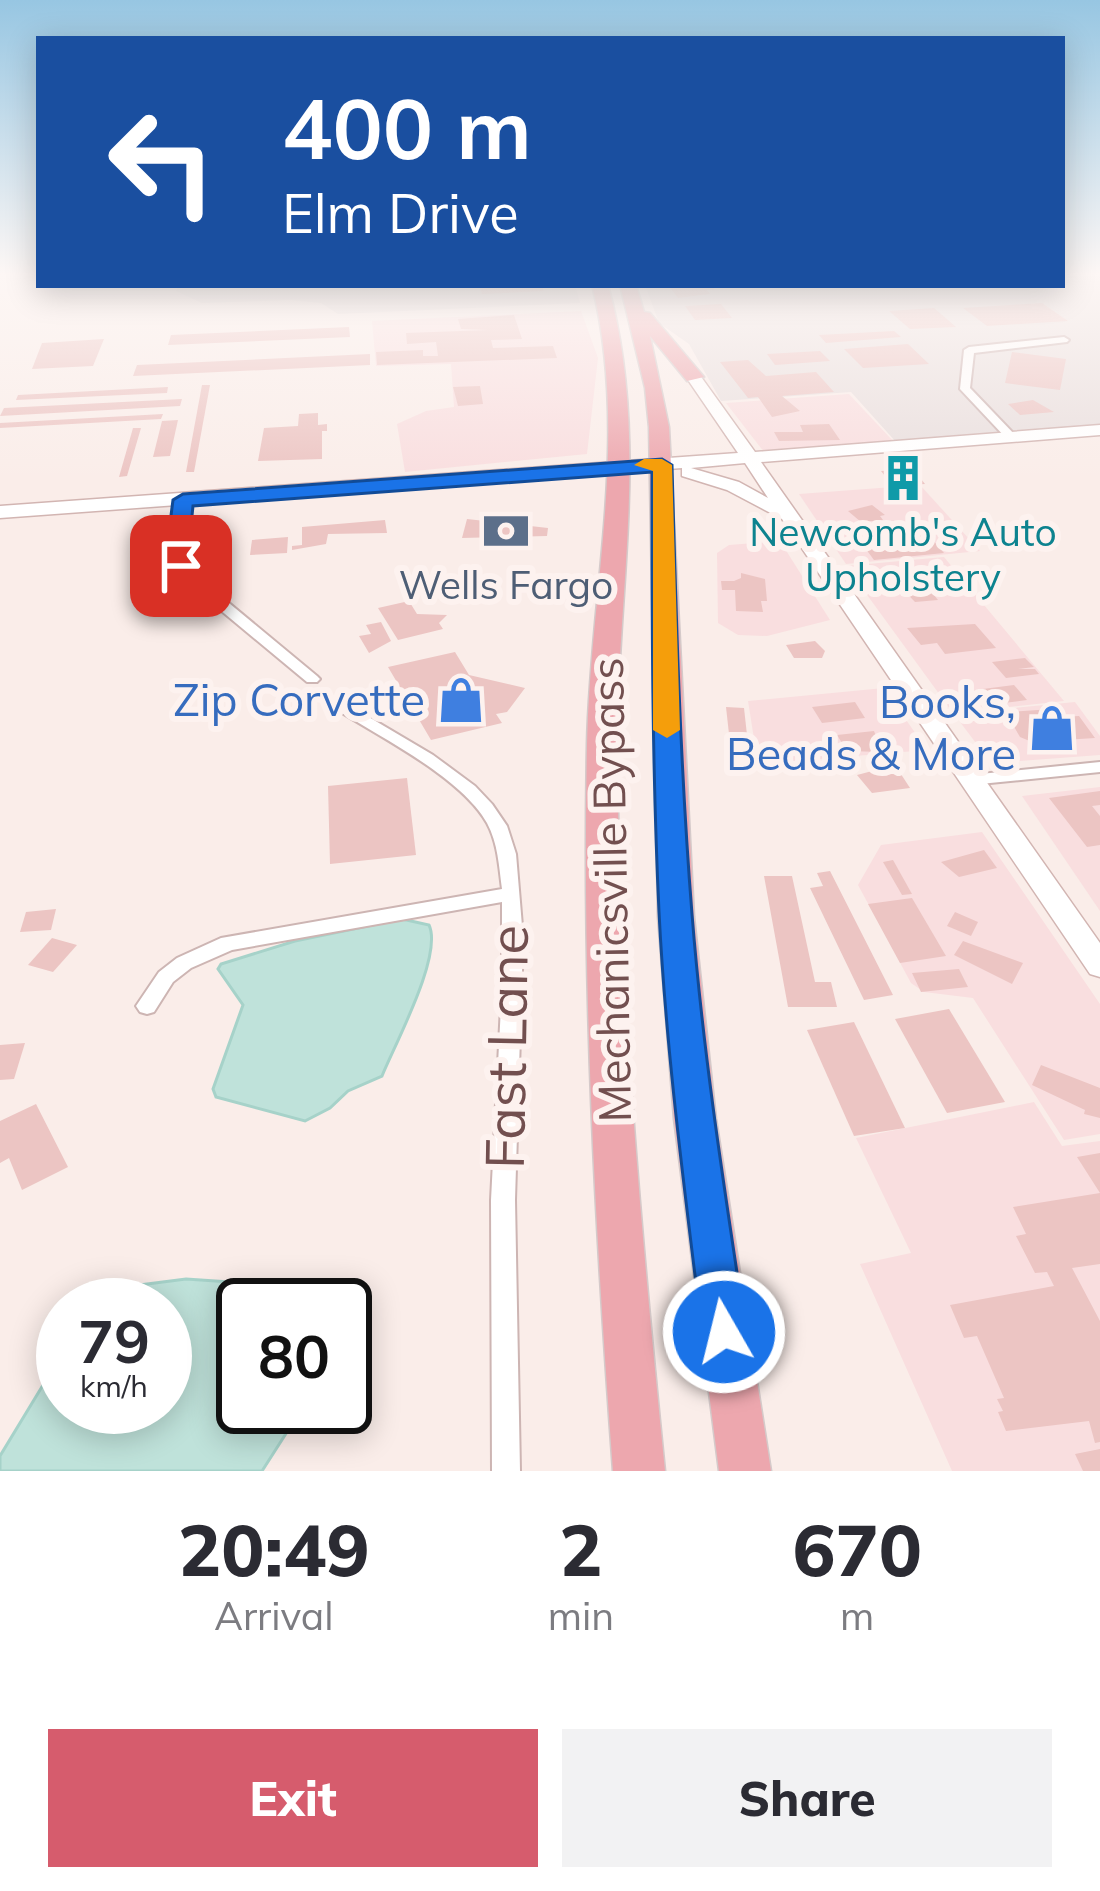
<!DOCTYPE html>
<html lang="en">
<head>
<meta charset="utf-8">
<style>
	:root { --surface:#fff; --page:#f2f2f3; --text:#2b2b33; --muted:#7c7c81; --accent:#d65c6d }
	body { margin:0; font-family:Mulish,sans-serif; background:var(--page); color:var(--text); height:100vh; display:flex; flex-direction:column; font-size:45px; white-space:nowrap }
	* { box-sizing:border-box; margin:0 }
	p { font-size:39px; color:var(--muted) }
	.icon { flex:none; width:66px; height:66px; fill:none; stroke:currentColor; stroke-width:2; stroke-linecap:round; stroke-linejoin:round }
	.map { position:relative; height:1471px; overflow:hidden }
	.panel { display:flex; flex-direction:column; background:var(--surface); flex:1 }
	.panel>* { flex:none }
	.banner { position:absolute; left:36px; top:36px; width:1029px; height:252px; border-radius:0px; box-shadow:0 6px 30px #0003; background:#1a4fa0; color:#fff; overflow:hidden }
	.speed { position:absolute; left:36px; top:1278px; display:flex; gap:24px; font-size:60px; font-weight:700; text-align:center }
	.speed>* { display:grid; place-content:center; width:156px; height:156px; border-radius:50%; background:var(--surface); box-shadow:0 6px 30px #0003; line-height:1 }
	.speed small { font-size:30px; font-weight:400 }
	.speed .limit { border:6px solid #111; border-radius:18px; background:#fff; color:#111 }
	.pin { position:absolute; display:grid; place-items:center; width:102px; height:102px; color:#fff; margin:-51px; border-radius:24px; box-shadow:0 6px 18px #0006 }
	.me { position:absolute; width:132px; margin:-66px; rotate:352deg; stroke-linejoin:round; filter:drop-shadow(0 0 9px #0008) }
	.turn { display:flex; align-items:center; gap:42px; height:252px; padding:0 48px; font-size:54px }
	.turn .icon { width:156px; height:156px; stroke-width:2.5 }
	.turn b { display:block; font-size:84px; line-height:102px }
	.eta { display:flex; justify-content:space-evenly; align-items:center; height:204px; text-align:center }
	.eta b { font-size:72px; font-weight:800; line-height:84px }
	.cta { display:flex; gap:24px; margin-top:auto; padding:24px 48px }
	.cta a { flex:1; height:138px; border-radius:0px; background:var(--accent); color:#fff; font-size:48px; font-weight:800; line-height:138px; text-align:center }
	.cta a+a { background:var(--page); color:var(--text) }
	.map>svg:first-child { display:block }
	.commercial { fill:#f9dedf }
	.industrial { fill:#e9dfde }
	.water { fill:#bfe2da; stroke:#a6d2c9; stroke-width:3 }
	.building { fill:#ecc5c3 }
	.lines { fill:none; stroke-linecap:round; stroke-linejoin:round }
	.street-casing { stroke:#cdb5b3; stroke-width:4 }
	.secondary-casing { stroke:#d2b5b2; stroke-width:3 }
	.highway-casing { stroke:#d5caca; stroke-width:3 }
	.street { fill:#fff; fill-rule:evenodd }
	.secondary { fill:#fff; fill-rule:evenodd }
	.highway { fill:#eda7ae; fill-rule:evenodd }
	.route { fill:#1a73e8; stroke:#114b97; stroke-width:3 }
	.slow { fill:#f59e0b }
	.labels { text-anchor:middle; stroke-width:12; stroke-linejoin:round; paint-order:stroke }
	.far-culture-label { font-size:39px; fill:#0d838f; stroke:#fdf2ef }
	.far-service-label { font-size:39px; fill:#4e5e75; stroke:#fdf2ef }
	.shop-label { font-size:45px; fill:#366cbe; stroke:#fdf2ef; text-anchor:end }
	.street-label { font-size:45px; fill:#724f4f; stroke:#fdf2ef }
	.near-street-label { font-size:54px; fill:#724f4f; stroke:#fdf2ef }
</style>
</head>
<body>
<div class="map">
<svg width="1100" height="1471" viewBox="0 0 1100 1471">
	<rect width="100%" height="100%" fill="#faede9"/>
	<g class="commercial">
		<path d="M581,311L598,358L587,454L405,472L397,424L426,411L454,407L451,364L376,366L372,321Z"/>
		<path d="M849,394L893,441L764,452L726,403Z"/>
		<path d="M920,485L980,551L846,564L799,494Z"/>
		<path d="M780,541L830,620L767,636L738,635L718,623L717,553L729,545Z"/>
		<path d="M944,557L1064,701L953,713L846,566Z"/>
		<path d="M884,688L927,750L758,764L748,701Z"/>
		<path d="M1075,702L1100,736V755L991,763L954,714Z"/>
		<path d="M1100,787V911L1022,796Z"/>
		<path d="M982,832L1100,1004V1134L1064,1140L973,998L924,992L911,983L858,885L881,845Z"/>
		<path d="M1034,1102L1062,1146L1100,1141V1471H952L860,1264L911,1253L856,1138Z"/>
	</g>
	<g class="industrial">
		<path d="M1062,274H1100V425L896,442L851,392L721,401L689,344L659,323L645,285H1062Z"/>
		<path d="M179,285H575L580,303L338,314L321,303L291,300L202,303L176,291Z"/>
	</g>
	<g class="water">
		<path d="M402,919L429,925C443,955 396,1042 382,1076L348,1091L330,1108L305,1121L216,1097L213,1089L243,1005L218,969L221,964L295,941Z"/>
		<path d="M186,1279L336,1289C368,1310 379,1339 345,1366V1305H243V1407H303L262,1471H0V1456L63,1352V1407H165V1305H97L124,1287Z"/>
	</g>
	<g class="building">
		<path d="M479,285H541L544,291L482,294Z"/>
		<path d="M711,285L715,290H707L710,294L678,298L669,286Z"/>
		<path d="M1042,303L1068,321L987,326L963,308Z"/>
		<path d="M721,304L732,318L695,320L685,306Z"/>
		<path d="M934,308L956,327L910,329L889,311Z"/>
		<path d="M514,315L522,339L491,340L493,348L553,346L557,358L377,365L376,352L423,350V356H438L436,342L407,344L406,333L488,330L461,329L458,319Z"/>
		<path d="M349,327L350,337L168,345L171,335Z"/>
		<path d="M894,331L901,337L826,343L819,335Z"/>
		<path d="M104,339L93,366L32,369L42,343Z"/>
		<path d="M908,344L929,364L863,368L844,349Z"/>
		<path d="M820,351L830,361L775,365L767,354Z"/>
		<path d="M1012,352L1066,359L1060,390L1005,383Z"/>
		<path d="M370,354V365L133,376L137,365Z"/>
		<path d="M748,360L766,376L816,372L834,392L782,396L800,411L772,417L758,397L748,398L720,362Z"/>
		<path d="M202,385H210L194,472H186Z"/>
		<path d="M480,386L483,404L458,406L453,387Z"/>
		<path d="M168,387L167,393L16,400L18,395Z"/>
		<path d="M182,399L180,406L0,416L4,408Z"/>
		<path d="M1033,400L1054,412L1020,415L1008,404Z"/>
		<path d="M318,413V425L327,424V431H322V459L258,461L264,428L298,426L299,414Z"/>
		<path d="M163,414L161,419L0,428V423Z"/>
		<path d="M178,420L170,456L153,457L162,421Z"/>
		<path d="M829,424L840,440L779,441L774,432H803L800,425Z"/>
		<path d="M133,428H141L127,476L119,477Z"/>
		<path d="M913,469L925,484L893,486L881,471Z"/>
		<path d="M872,505L885,515L880,516L883,520L861,522L848,511Z"/>
		<path d="M467,519L548,528L547,536L462,538Z"/>
		<path d="M385,520L387,533L328,534L326,544L292,550V546L302,545V527Z"/>
		<path d="M918,523L944,553L874,560L851,529Z"/>
		<path d="M288,537L287,553L250,555L252,540Z"/>
		<path d="M741,573L765,579L767,601H761L763,612L736,611L735,590H722L721,581H734L741,578Z"/>
		<path d="M918,575L938,600L915,602L896,582L895,577Z"/>
		<path d="M409,601L417,614L447,615L439,623L443,629L398,640L378,608Z"/>
		<path d="M381,622L391,641L369,653L359,636L371,634L366,625Z"/>
		<path d="M975,624L996,648L945,654L937,643L921,645L907,628Z"/>
		<path d="M815,641L825,651L822,658H794L786,645Z"/>
		<path d="M455,652L469,675L525,688L507,712L496,714L502,723L431,740L388,667Z"/>
		<path d="M1025,658L1034,667L1018,669H1035L1039,674L1006,678L992,662Z"/>
		<path d="M1014,685L1027,700L988,705L975,690Z"/>
		<path d="M855,702L865,718L822,723L812,707Z"/>
		<path d="M726,707L744,708L747,735L729,734Z"/>
		<path d="M1052,709L1057,715L1028,719L1079,716L1095,738L1032,742L1020,737L1010,720L1014,719L1009,712Z"/>
		<path d="M874,731L882,752L847,751L837,735Z"/>
		<path d="M734,739L749,740L752,768L737,767Z"/>
		<path d="M895,765L910,788L872,793L857,775Z"/>
		<path d="M407,778L416,855L330,864L328,786Z"/>
		<path d="M1100,791V805L1092,806L1100,816V845L1087,847L1049,798Z"/>
		<path d="M984,850L997,868L959,877L941,862Z"/>
		<path d="M893,860L912,894L902,895L883,862Z"/>
		<path d="M830,871L893,995L864,1000L810,888L823,886L817,873Z"/>
		<path d="M764,876H792L815,982H831L837,1007H788Z"/>
		<path d="M912,898L946,956L900,963L868,904Z"/>
		<path d="M56,909L51,930L20,932L26,912Z"/>
		<path d="M955,912L978,922L971,936L947,926Z"/>
		<path d="M52,938L77,945L53,972L28,965Z"/>
		<path d="M963,941L1023,963L1012,984L954,955Z"/>
		<path d="M959,969L968,987L921,992L912,973Z"/>
		<path d="M949,1009L1005,1102L947,1113L895,1019Z"/>
		<path d="M854,1022L905,1128L854,1136L807,1030Z"/>
		<path d="M25,1043L14,1079L0,1080V1045Z"/>
		<path d="M1041,1065L1100,1088V1118L1084,1114L1085,1110L1032,1085Z"/>
		<path d="M36,1104L68,1167L22,1190L9,1158L0,1163V1121Z"/>
		<path d="M1100,1153V1193L1077,1157Z"/>
		<path d="M1100,1193V1264L1072,1268L1100,1321V1442L1095,1443L1089,1421L1006,1431L998,1412L1003,1411L997,1399L1004,1398L977,1336L964,1338L950,1305L1054,1286L1047,1272L1035,1273L1016,1236L1026,1234L1013,1207Z"/>
		<path d="M1100,1449V1471H1083L1075,1454Z"/>
	</g>
	<g class="lines">
		<defs>
			<g id="street">
				<path d="M1064,337L1069,340L1067,342L974,353L970,388L1017,437L1007,439L960,389L964,350L969,347Z"/>
				<path d="M183,496L189,500L184,554L194,574L317,676L320,679L317,682H307L183,579L170,554L177,500Z"/>
				<path d="M340,700L433,755L475,786L492,804L507,826L516,854L523,938L515,1200L520,1471H492L491,1200L502,987V902L232,950L191,968L173,982L154,1012L147,1014L140,1012L136,1006L159,972L177,958L221,938L502,889C499,867 498,843 487,823C461,777 380,737 334,708L332,705L334,702Z"/>
				<path d="M1100,762V772L970,785L961,780L970,775Z"/>
			</g>
			<path id="secondary" d="M694,372L699,374L755,452L1100,425V435L761,462L1100,943V977L1090,974L782,519L727,490L682,476V468L0,518V506L738,453L686,377ZM745,463L768,498L739,482L691,468Z"/>
			<g id="highway">
				<path d="M592,285H608C651,441 616,596 617,755C620,994 641,1233 665,1471H613C595,1229 582,988 587,745C590,590 630,439 592,285Z"/>
				<path d="M620,285H636L644,312L650,313L704,377L687,381L650,336L669,427L694,917L716,1119L771,1471H719L674,1119L658,917L649,427L645,388Z"/>
			</g>
		</defs>
		<use href="#street" class="street-casing"/>
		<use href="#secondary" class="secondary-casing"/>
		<use href="#highway" class="highway-casing"/>
		<use href="#street" class="street"/>
		<use href="#secondary" class="secondary"/>
		<use href="#highway" class="highway"/>
	</g>
	<linearGradient id="sky" x2="0" y2="1"><stop stop-color="#97c6e2"/><stop offset="0.57" stop-color="#fdf7f5"/><stop offset="1" stop-color="#fdf7f5" stop-opacity="0"/></linearGradient>
	<rect width="1100" height="480" fill="url(#sky)"/>
	<path class="route" d="M662,459L672,465C676,615 680,764 692,914C703,1054 725,1193 746,1332L739,1347L724,1353L708,1347L702,1332C685,1193 666,1052 659,912C652,765 652,619 652,472L193,506L188,554L192,566L189,570H173L166,554L173,500L183,494Z"/>
	<path class="slow" d="M644,459H662L672,465L680,730L667,738L653,730V471L634,465Z"/>
	<defs>
		<symbol id="building-bare" viewBox="-9 -9 18 18"><path d="M-4-6H4V6H1V3H-1V6H-4ZM-2.5-4.3h1.7v1.8h-1.7ZM.8-4.3h1.7v1.8H.8ZM-2.5-1h1.7V.8h-1.7ZM.8-1h1.7V.8H.8Z" fill="#0f9aa8" stroke="#fdf2ef" stroke-width="2.5" paint-order="stroke"/></symbol>
		<symbol id="bank-bare" viewBox="-9 -9 18 18"><path d="M-6-4H6V4H-6ZM0-2.3a2.3 2.3 0 1 0 0 4.6a2.3 2.3 0 1 0 0-4.6Z" fill="#5c6f8a" stroke="#fdf2ef" stroke-width="2.5" paint-order="stroke"/></symbol>
		<symbol id="shop-bare" viewBox="-9 -9 18 18"><path d="M-5-2.5h2.3a2.7 3.5 0 0 1 5.4 0H5L5.5 6h-11ZM-1.5-2.5h3a1.5 2.3 0 0 0-3 0Z" fill="#3f7fe0" stroke="#fdf2ef" stroke-width="2.5" paint-order="stroke"/></symbol>
	</defs>
	<g fill-rule="evenodd">
		<use href="#building-bare" x="870" y="445" width="66" height="66"/>
		<use href="#bank-bare" x="473" y="498" width="66" height="66"/>
		<use href="#shop-bare" x="428" y="667" width="66" height="66"/>
		<use href="#shop-bare" x="1019" y="695" width="66" height="66"/>
	</g>
	<g class="labels">
		<g class="far-culture-label">
			<text x="903" y="546">Newcomb's Auto<tspan x="903" dy="45">Upholstery</tspan></text>
		</g>
		<g class="far-service-label">
			<text x="506" y="599">Wells Fargo</text>
		</g>
		<g class="shop-label">
			<text x="425" y="716">Zip Corvette</text>
			<text x="1016" y="718">Books,<tspan x="1016" dy="52">Beads &amp; More</tspan></text>
		</g>
		<g class="street-label">
			<text transform="translate(611 890) rotate(-91)" y="16">Mechanicsville Bypass</text>
		</g>
		<g class="near-street-label">
			<text transform="translate(507 1047) rotate(-89)" y="19">Fast Lane</text>
		</g>
	</g>
</svg>
<div class="speed"><div>79<small>km/h</small></div><div class="limit">80</div></div>
<div class="pin" style="left:181px;top:566px;background:#d93025"><svg class="icon" aria-label="arrive" viewBox="0 0 24 24"><path d="M6 21V4h12l-3 4 3 4H6"/></svg></div>
<svg class="me" style="left:724px;top:1332px" viewBox="-20 -20 40 40"><circle r="17" fill="#1a73e8" stroke="#fff" stroke-width="3"/><path d="M0-11L8 9 0 5-8 9z" fill="#fff"/></svg>
<div class="banner">
<div class="turn"><svg class="icon" aria-label="left" viewBox="0 0 24 24"><path d="M17 20v-9H6M10 6l-5 5 5 5"/></svg><div><b>400 m</b>Elm Drive</div></div>
</div>
</div>
<section class="panel">
<div class="eta">
<div><b>20:49</b><p>Arrival</p></div>
<div><b>2</b><p>min</p></div>
<div><b>670</b><p>m</p></div>
</div>
<div class="cta"><a>Exit</a><a>Share</a></div>
</section>
</body>
</html>
